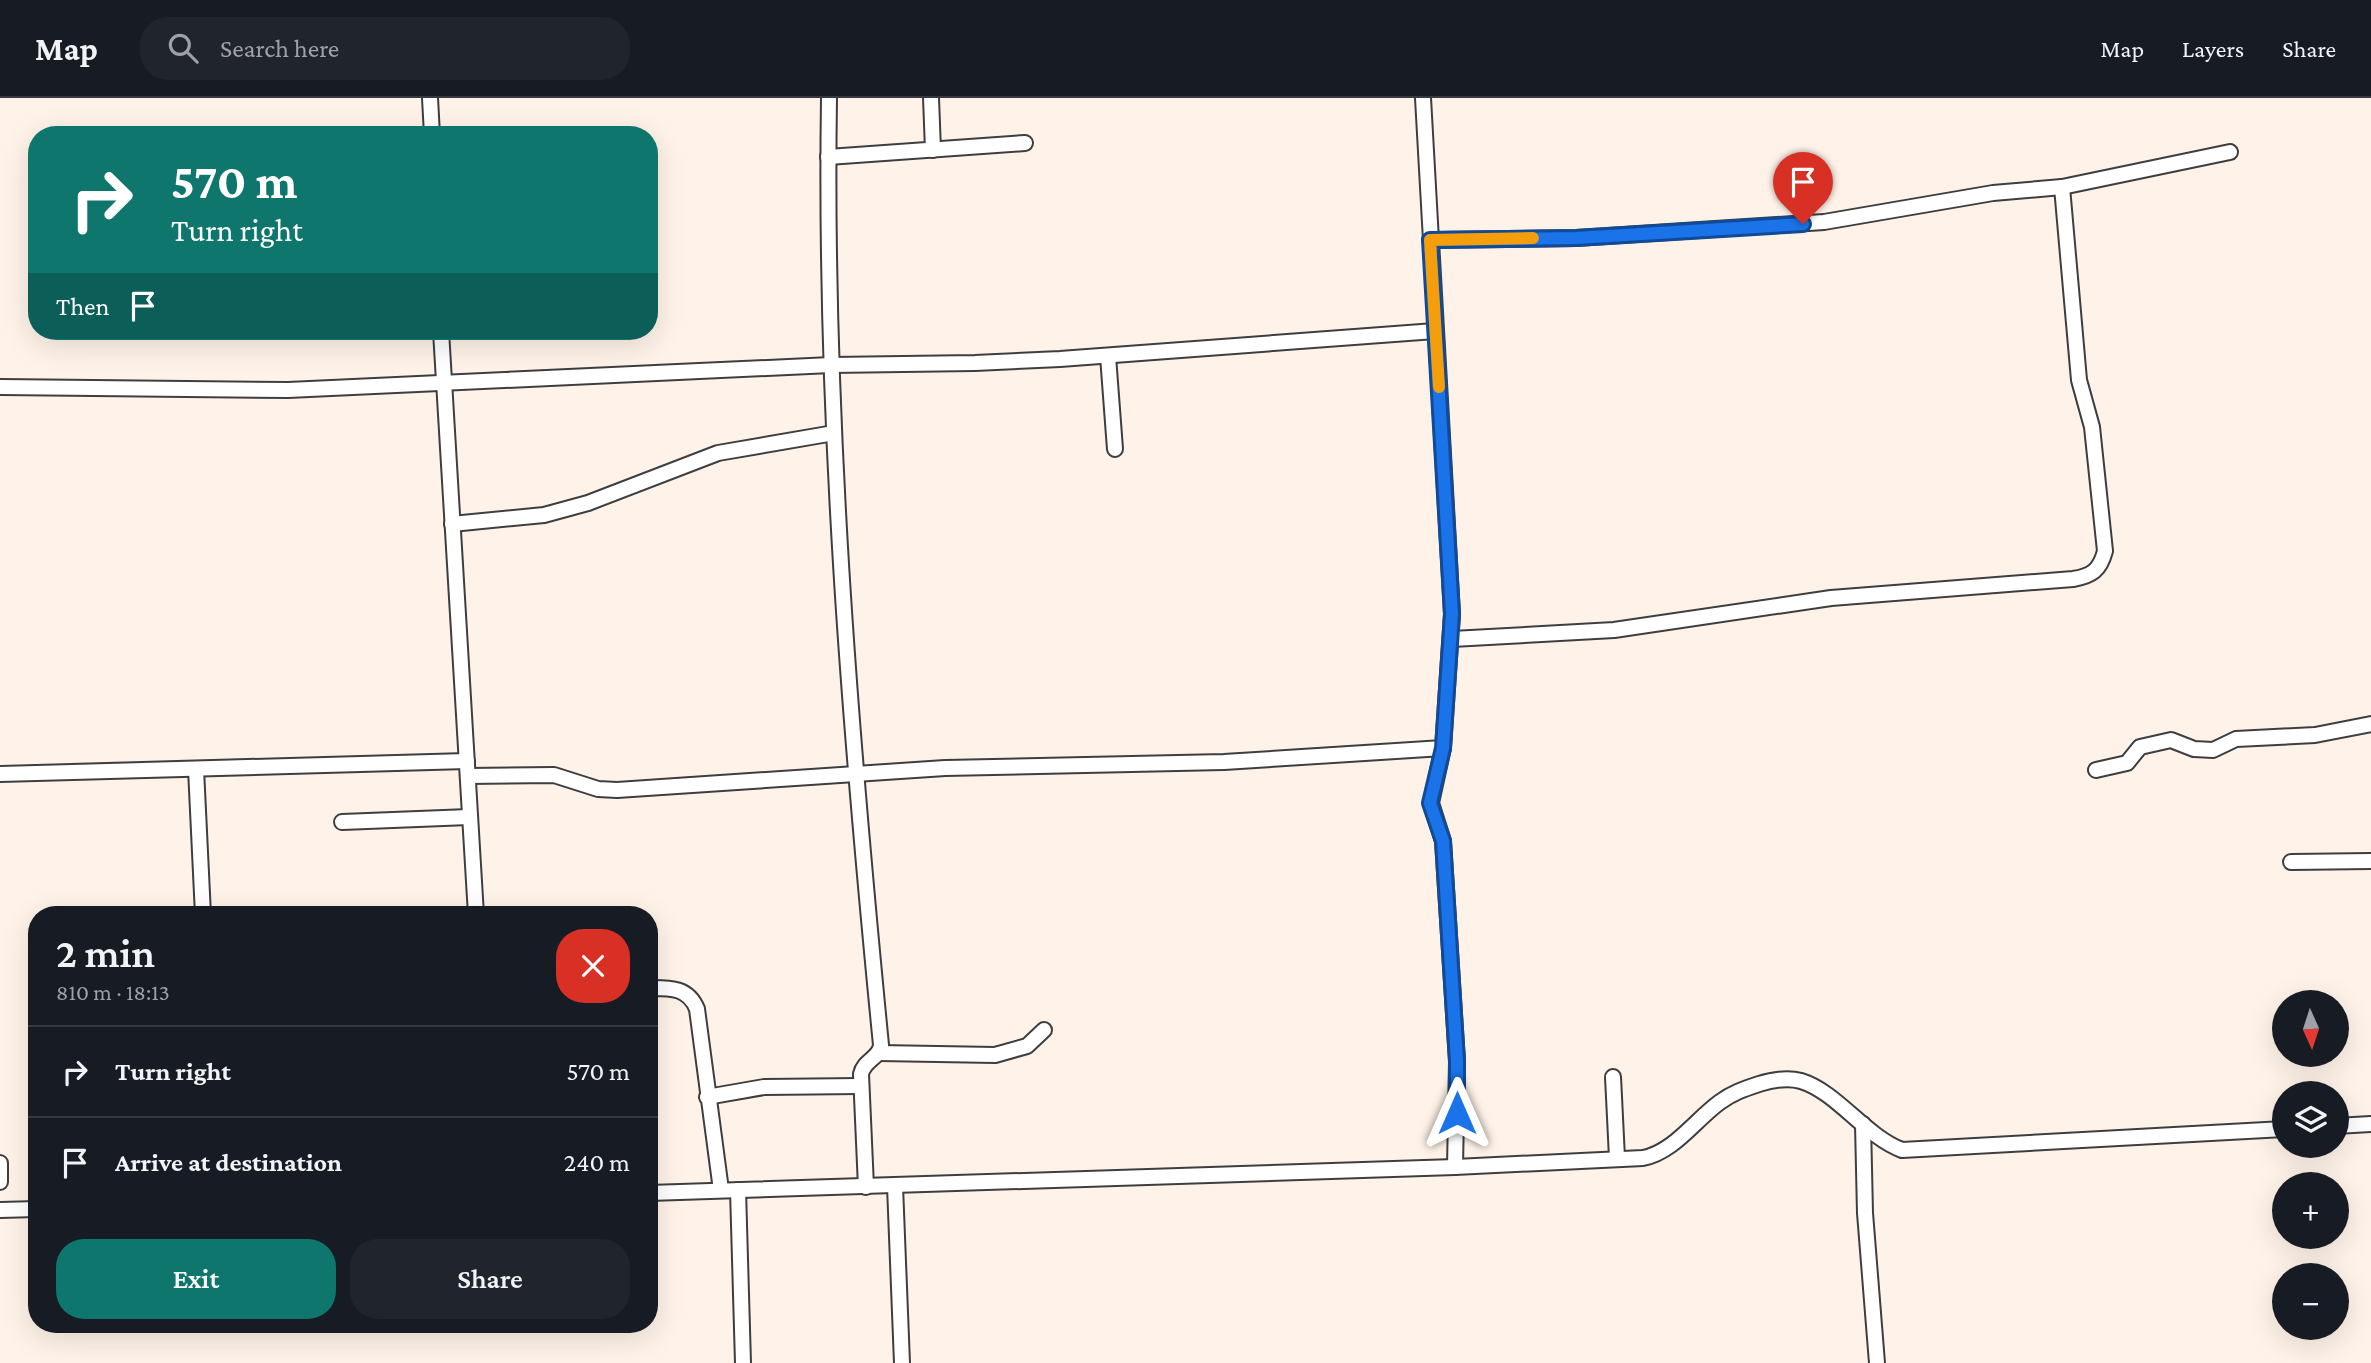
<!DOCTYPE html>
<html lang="en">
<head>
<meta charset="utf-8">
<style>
	:root { --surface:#171b24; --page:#20242c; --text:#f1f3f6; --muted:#9ea1a6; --line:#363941; --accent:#0f766e }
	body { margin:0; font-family:"Crimson Pro",serif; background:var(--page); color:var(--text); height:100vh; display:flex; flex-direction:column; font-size:26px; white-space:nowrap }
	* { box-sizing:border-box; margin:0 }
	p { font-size:23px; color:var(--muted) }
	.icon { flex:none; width:38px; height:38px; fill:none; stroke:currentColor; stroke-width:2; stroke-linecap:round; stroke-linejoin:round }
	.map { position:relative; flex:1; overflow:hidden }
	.side { position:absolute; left:28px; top:808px; width:630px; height:427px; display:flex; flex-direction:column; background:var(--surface); border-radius:28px; box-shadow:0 7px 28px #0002 }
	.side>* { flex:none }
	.top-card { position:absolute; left:28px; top:28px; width:630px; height:214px; border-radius:28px; box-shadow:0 7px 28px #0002; background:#0f766e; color:#fff; overflow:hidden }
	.needle { width:46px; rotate:177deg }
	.tools { position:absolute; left:2272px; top:892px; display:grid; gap:14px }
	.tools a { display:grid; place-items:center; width:77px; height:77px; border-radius:50%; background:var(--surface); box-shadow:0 7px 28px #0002; font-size:35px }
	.pin { position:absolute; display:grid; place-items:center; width:60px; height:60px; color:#fff; margin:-72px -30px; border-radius:50% 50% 50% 0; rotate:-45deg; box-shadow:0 0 7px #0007 }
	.pin .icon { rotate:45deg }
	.me { position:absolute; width:77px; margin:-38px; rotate:0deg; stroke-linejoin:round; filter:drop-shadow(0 0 5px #0008) }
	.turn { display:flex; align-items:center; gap:24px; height:147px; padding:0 28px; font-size:32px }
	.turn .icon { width:91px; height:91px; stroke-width:2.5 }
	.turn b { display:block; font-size:49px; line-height:60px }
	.then { display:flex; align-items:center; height:66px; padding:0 28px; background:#0003; gap:14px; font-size:26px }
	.round { display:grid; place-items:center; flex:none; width:74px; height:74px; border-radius:28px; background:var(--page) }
	.headline { display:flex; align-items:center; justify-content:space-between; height:119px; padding:0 28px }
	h1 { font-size:42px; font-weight:600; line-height:52px }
	.cta { display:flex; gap:14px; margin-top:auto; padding:14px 28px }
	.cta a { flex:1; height:80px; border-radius:28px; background:var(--accent); color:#fff; font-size:28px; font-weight:600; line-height:80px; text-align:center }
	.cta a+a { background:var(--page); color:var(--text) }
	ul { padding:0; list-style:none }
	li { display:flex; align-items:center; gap:21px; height:91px; padding:0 28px; border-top:2px solid var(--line) }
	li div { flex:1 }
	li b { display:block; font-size:26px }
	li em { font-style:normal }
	header { display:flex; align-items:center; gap:42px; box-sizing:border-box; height:98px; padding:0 35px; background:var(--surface); border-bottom:2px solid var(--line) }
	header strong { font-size:33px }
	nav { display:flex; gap:38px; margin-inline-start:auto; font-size:24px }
	.search { width:490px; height:63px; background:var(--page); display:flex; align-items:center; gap:18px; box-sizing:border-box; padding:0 24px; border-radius:28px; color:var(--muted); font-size:26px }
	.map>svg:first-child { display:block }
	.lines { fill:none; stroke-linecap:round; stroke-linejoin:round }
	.minor-casing { stroke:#3e3e3e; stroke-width:18 }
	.minor { stroke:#fff; stroke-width:14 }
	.route-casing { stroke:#114b97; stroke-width:18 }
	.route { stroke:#1a73e8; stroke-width:12 }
	.slow { stroke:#f59e0b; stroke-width:12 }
</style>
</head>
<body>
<header>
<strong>Map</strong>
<div class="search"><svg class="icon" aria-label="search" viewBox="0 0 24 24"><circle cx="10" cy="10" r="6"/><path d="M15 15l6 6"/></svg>Search here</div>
<nav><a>Map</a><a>Layers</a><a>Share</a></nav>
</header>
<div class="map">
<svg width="2371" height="1265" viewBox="0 0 2371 1265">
	<rect width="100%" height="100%" fill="#fff3e9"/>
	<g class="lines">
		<defs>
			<g id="minor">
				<path d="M430,0L432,37"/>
				<path d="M829,0C824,317 850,632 881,947C880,960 864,962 861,976L866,1089"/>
				<path d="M931,0L933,52"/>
				<path d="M1423,0L1452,516L1443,650L1431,705L1443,743L1457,963L1455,1069"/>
				<path d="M828,59L1025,45"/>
				<path d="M1430,142L1576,140L1824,124L1993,95L2062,89L2230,54"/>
				<path d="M441,233L476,817"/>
				<path d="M1108,258L1115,351"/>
				<path d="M0,289L288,292L831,267L975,265L1060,261L1435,233"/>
				<path d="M452,426L544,417L588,405L718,355L834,335"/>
				<path d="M1452,541L1614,532L1831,500L2073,481C2092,478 2100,472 2105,453L2092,329L2079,282L2062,89"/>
				<path d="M196,671L203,817"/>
				<path d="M2096,672L2127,665L2140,649L2171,642L2194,651L2213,652L2236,641L2315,637L2371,626"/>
				<path d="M0,676L467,663"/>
				<path d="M468,678L554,677L598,691L617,692L945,670L1224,664L1443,650"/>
				<path d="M342,724L469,719"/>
				<path d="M2291,764L2371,763"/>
				<path d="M649,890C670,890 688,889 697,911L721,1092"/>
				<path d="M879,955L995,957L1027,948L1044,932"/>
				<path d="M1613,979L1617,1060"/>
				<path d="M707,999L764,989L860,988"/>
				<path d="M1863,1026L1865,1115L1877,1265"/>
				<path d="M2336,1028L2371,1026"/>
				<path d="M0,1065V1084"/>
				<path d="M895,1088L902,1265"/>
				<path d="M738,1092L743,1265"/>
				<path d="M649,1095L1455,1069L1643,1060C1674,1054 1695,1022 1720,1004C1732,995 1744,991 1759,986C1772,982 1787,979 1801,983C1837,994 1865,1038 1902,1052L2284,1031"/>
				<path d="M0,1112L37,1111"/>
			</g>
		</defs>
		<use href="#minor" class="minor-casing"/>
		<use href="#minor" class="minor"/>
	</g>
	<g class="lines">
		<defs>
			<path id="route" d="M1457,1015V963L1443,743L1430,705L1443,650L1452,516L1430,142L1576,140L1803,126"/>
		</defs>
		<use href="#route" class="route-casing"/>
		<use href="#route" class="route"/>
		<path class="slow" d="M1439,289L1430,142L1533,140"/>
	</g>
</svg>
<div class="tools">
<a><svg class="needle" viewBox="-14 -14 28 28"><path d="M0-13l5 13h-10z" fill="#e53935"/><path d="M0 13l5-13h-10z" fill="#9ea1a6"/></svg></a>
<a><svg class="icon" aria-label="layers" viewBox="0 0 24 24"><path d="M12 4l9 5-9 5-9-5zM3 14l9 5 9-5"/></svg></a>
<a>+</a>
<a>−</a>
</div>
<div class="pin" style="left:1803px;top:126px;background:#d93025"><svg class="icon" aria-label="arrive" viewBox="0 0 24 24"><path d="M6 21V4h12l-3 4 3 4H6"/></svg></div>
<svg class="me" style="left:1457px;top:1015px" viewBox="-20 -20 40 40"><path d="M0-17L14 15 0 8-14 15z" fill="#1a73e8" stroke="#fff" stroke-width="4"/></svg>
<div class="top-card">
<div class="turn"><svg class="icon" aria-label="right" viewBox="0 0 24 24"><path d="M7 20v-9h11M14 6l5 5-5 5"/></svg><div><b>570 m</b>Turn right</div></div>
<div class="then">Then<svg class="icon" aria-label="arrive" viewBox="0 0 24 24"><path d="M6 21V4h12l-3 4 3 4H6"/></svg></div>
</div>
<section class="side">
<div class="headline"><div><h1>2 min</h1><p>810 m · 18:13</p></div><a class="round" style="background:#d93025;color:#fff"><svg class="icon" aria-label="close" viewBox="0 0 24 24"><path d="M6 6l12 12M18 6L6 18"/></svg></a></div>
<ul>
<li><svg class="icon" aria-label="right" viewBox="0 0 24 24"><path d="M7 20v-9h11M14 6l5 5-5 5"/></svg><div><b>Turn right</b></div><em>570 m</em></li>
<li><svg class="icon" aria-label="arrive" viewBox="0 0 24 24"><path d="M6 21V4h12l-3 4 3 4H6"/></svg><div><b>Arrive at destination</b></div><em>240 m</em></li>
</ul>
<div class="cta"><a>Exit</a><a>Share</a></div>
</section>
</div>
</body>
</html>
